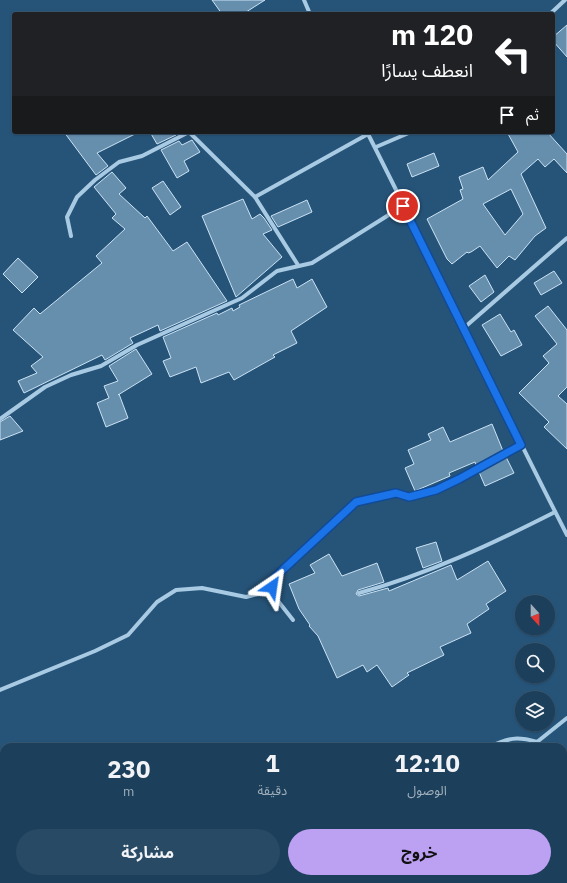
<!DOCTYPE html>
<html lang="ar">
<head>
<meta charset="utf-8">
<style>
	:root { --surface:#1c3f5b; --page:#294a64; --text:#f1f3f6; --muted:#a0afbb; --line:#3a5871; --accent:#bca0f2 }
	body { margin:0; font-family:"IBM Plex Sans","Noto Sans Arabic",sans-serif; background:var(--page); color:var(--text); direction:rtl; height:100vh; display:flex; flex-direction:column; font-size:15px; white-space:nowrap }
	* { box-sizing:border-box; margin:0 }
	p { font-size:13px; color:var(--muted) }
	.icon { flex:none; width:22px; height:22px; fill:none; stroke:currentColor; stroke-width:2; stroke-linecap:round; stroke-linejoin:round }
	.map { position:relative; flex:1; overflow:hidden; direction:ltr }
	.details { position:absolute; left:0px; top:743px; width:567px; height:140px; display:flex; flex-direction:column; background:var(--surface); border-radius:12px 12px 0 0; box-shadow:0 1px 3px #0004,0 0 0 1px var(--line); direction:rtl }
	.details>* { flex:none }
	.hud { position:absolute; left:12px; top:12px; width:543px; height:122px; border-radius:4px; box-shadow:0 1px 3px #0004,0 0 0 1px var(--line); direction:rtl; background:#202124; color:#fff; overflow:hidden }
	.needle { width:26px; rotate:159deg }
	.fabs { position:absolute; left:515px; top:595px; display:grid; gap:8px }
	.fabs a { display:grid; place-items:center; width:40px; height:40px; border-radius:50%; background:var(--surface); box-shadow:0 1px 3px #0004,0 0 0 1px var(--line); font-size:20px }
	.pin { position:absolute; display:grid; place-items:center; width:34px; height:34px; color:#fff; margin:-17px; border:2px solid #fff; border-radius:50%; box-shadow:0 1px 4px #0007 }
	.me { position:absolute; width:44px; margin:-22px; rotate:32deg; stroke-linejoin:round; filter:drop-shadow(0 0 3px #0008) }
	.turn { display:flex; align-items:center; gap:14px; height:84px; padding:0 16px; font-size:18px }
	.turn .icon { width:52px; height:52px; stroke-width:2.5 }
	.turn b { display:block; font-size:28px; line-height:34px }
	.then { display:flex; align-items:center; height:38px; padding:0 16px; background:#0003; gap:8px; font-size:15px }
	.eta { display:flex; justify-content:space-evenly; align-items:center; height:68px; text-align:center }
	.eta b { font-size:24px; font-weight:700; line-height:28px }
	.action { display:flex; gap:8px; margin-top:auto; padding:8px 16px }
	.action a { flex:1; height:46px; border-radius:24px; background:var(--accent); color:#111; font-size:16px; font-weight:700; line-height:46px; text-align:center }
	.action a+a { background:var(--page); color:var(--text) }
	.map>svg:first-child { display:block }
	.building { fill:#668fae; stroke:#cbe2f3; fill-rule:evenodd }
	.lines { fill:none; stroke-linecap:round; stroke-linejoin:round }
	.minor { stroke:#a8cae3; stroke-width:4 }
	.route-casing { stroke:#114b97; stroke-width:10 }
	.route { stroke:#1a73e8; stroke-width:7 }
</style>
</head>
<body>
<div class="map">
<svg width="567" height="883" viewBox="0 0 567 883">
	<rect width="100%" height="100%" fill="#265479"/>
	<g class="building">
		<path d="M212,0H265L243,14H222Z"/>
		<path d="M567,25V57L553,41V37Z"/>
		<path d="M64,132H139L97,153L108,166L96,175Z"/>
		<path d="M150,132H174L176,135L157,144Z"/>
		<path d="M507,132H547L567,154V173L554,159L545,167L538,159L521,174L546,228L535,236L515,260L509,256L497,268L480,246L471,252L468,253L467,252L452,264L447,259L427,219L463,199L460,190L463,189L459,177L483,167L488,180L518,152ZM511,189L523,214L505,235L483,204Z"/>
		<path d="M192,140L200,152L184,161L189,171L177,178L161,150L179,141L182,145Z"/>
		<path d="M434,153L439,166L412,177L407,164Z"/>
		<path d="M112,172L126,188L119,194L145,218L147,216L173,251L187,242L227,301L160,331L158,325L130,338L133,343L105,360L102,355L24,393L18,381L37,373L31,366L43,357L13,330L34,308L40,314L102,263L96,256L125,229L112,218L116,214L94,187Z"/>
		<path d="M163,181L181,207L170,215L152,188Z"/>
		<path d="M243,199L252,219L260,214L264,218L272,230L263,234L282,257L236,297L202,216Z"/>
		<path d="M307,200L312,212L278,227L271,216Z"/>
		<path d="M18,258L38,277L22,293L3,274Z"/>
		<path d="M554,271L562,283L541,295L534,283Z"/>
		<path d="M485,275L494,292L481,302L469,286Z"/>
		<path d="M293,279L297,288L312,279L327,307L291,331L297,343L273,355L275,357L234,380L229,372L201,383L196,367L170,377L163,361L171,358L163,337L217,313L218,315L232,308L233,311L240,307L239,305Z"/>
		<path d="M548,306L567,330V387L558,396L567,404V449L544,427L549,422L519,393L549,363L543,356L557,344L535,316Z"/>
		<path d="M500,314L511,332L514,330L522,345L501,356L482,325Z"/>
		<path d="M136,349L152,374L118,395L119,394L128,418L106,427L97,403L109,398L104,386L118,381L109,366Z"/>
		<path d="M10,416L23,431L0,440V422Z"/>
		<path d="M492,424L503,451L476,466L475,462L449,473L450,476L415,491L405,468L414,464L408,450L431,440L428,434L443,427L450,442Z"/>
		<path d="M506,457L514,473L485,486L479,472Z"/>
		<path d="M436,542L442,561L423,568L416,548Z"/>
		<path d="M329,554L342,576L377,563L384,582L358,590L356,594L359,596L388,588L389,591L451,565L457,580L488,561L506,591L486,604L489,609L467,624L471,633L440,647L444,655L407,673L409,675L392,687L377,665L367,672L363,665L337,678L318,636L309,626L310,625L299,609L289,584L315,573L310,565Z"/>
	</g>
	<g class="lines">
		<g class="minor">
			<path d="M304,0L310,14"/>
			<path d="M550,14L565,0"/>
			<path d="M367,132C435,266 499,402 567,535"/>
			<path d="M376,147L411,132"/>
			<path d="M255,197L368,134"/>
			<path d="M71,236L67,217L77,197L95,180L119,162L142,156L189,132L255,197L298,265"/>
			<path d="M465,327L567,238"/>
			<path d="M0,419L45,387L71,375L101,366L137,345L242,298L277,271L312,263L403,206"/>
			<path d="M359,593C428,574 492,544 555,512"/>
			<path d="M293,620L278,601L272,587L274,578L356,502L396,493L409,497L436,490L459,479L521,445"/>
			<path d="M0,690L95,651L128,635L157,602L176,590L202,588L246,597L262,593L272,587"/>
			<path d="M489,747C509,738 516,736 537,742L567,718"/>
		</g>
	</g>
	<g class="lines">
		<defs>
			<path id="route" d="M272,587L274,578L356,502L396,493L409,497L436,490L459,479L521,445L403,206"/>
		</defs>
		<use href="#route" class="route-casing"/>
		<use href="#route" class="route"/>
	</g>
</svg>
<div class="fabs">
<a><svg class="needle" viewBox="-14 -14 28 28"><path d="M0-13l5 13h-10z" fill="#e53935"/><path d="M0 13l5-13h-10z" fill="#a0afbb"/></svg></a>
<a><svg class="icon" aria-label="search" viewBox="0 0 24 24"><circle cx="10" cy="10" r="6"/><path d="M15 15l6 6"/></svg></a>
<a><svg class="icon" aria-label="layers" viewBox="0 0 24 24"><path d="M12 4l9 5-9 5-9-5zM3 14l9 5 9-5"/></svg></a>
</div>
<div class="pin" style="left:403px;top:206px;background:#d93025"><svg class="icon" aria-label="arrive" viewBox="0 0 24 24"><path d="M6 21V4h12l-3 4 3 4H6"/></svg></div>
<svg class="me" style="left:272px;top:587px" viewBox="-20 -20 40 40"><path d="M0-17L14 15 0 8-14 15z" fill="#1a73e8" stroke="#fff" stroke-width="4"/></svg>
<div class="hud">
<div class="turn"><svg class="icon" aria-label="left" viewBox="0 0 24 24"><path d="M17 20v-9H6M10 6l-5 5 5 5"/></svg><div><b>120 m</b>انعطف يسارًا</div></div>
<div class="then">ثم<svg class="icon" aria-label="arrive" viewBox="0 0 24 24"><path d="M6 21V4h12l-3 4 3 4H6"/></svg></div>
</div>
<section class="details">
<div class="eta">
<div><b>12:10</b><p>الوصول</p></div>
<div><b>1</b><p>دقيقة</p></div>
<div><b>230</b><p>m</p></div>
</div>
<div class="action"><a>خروج</a><a>مشاركة</a></div>
</section>
</div>
</body>
</html>
